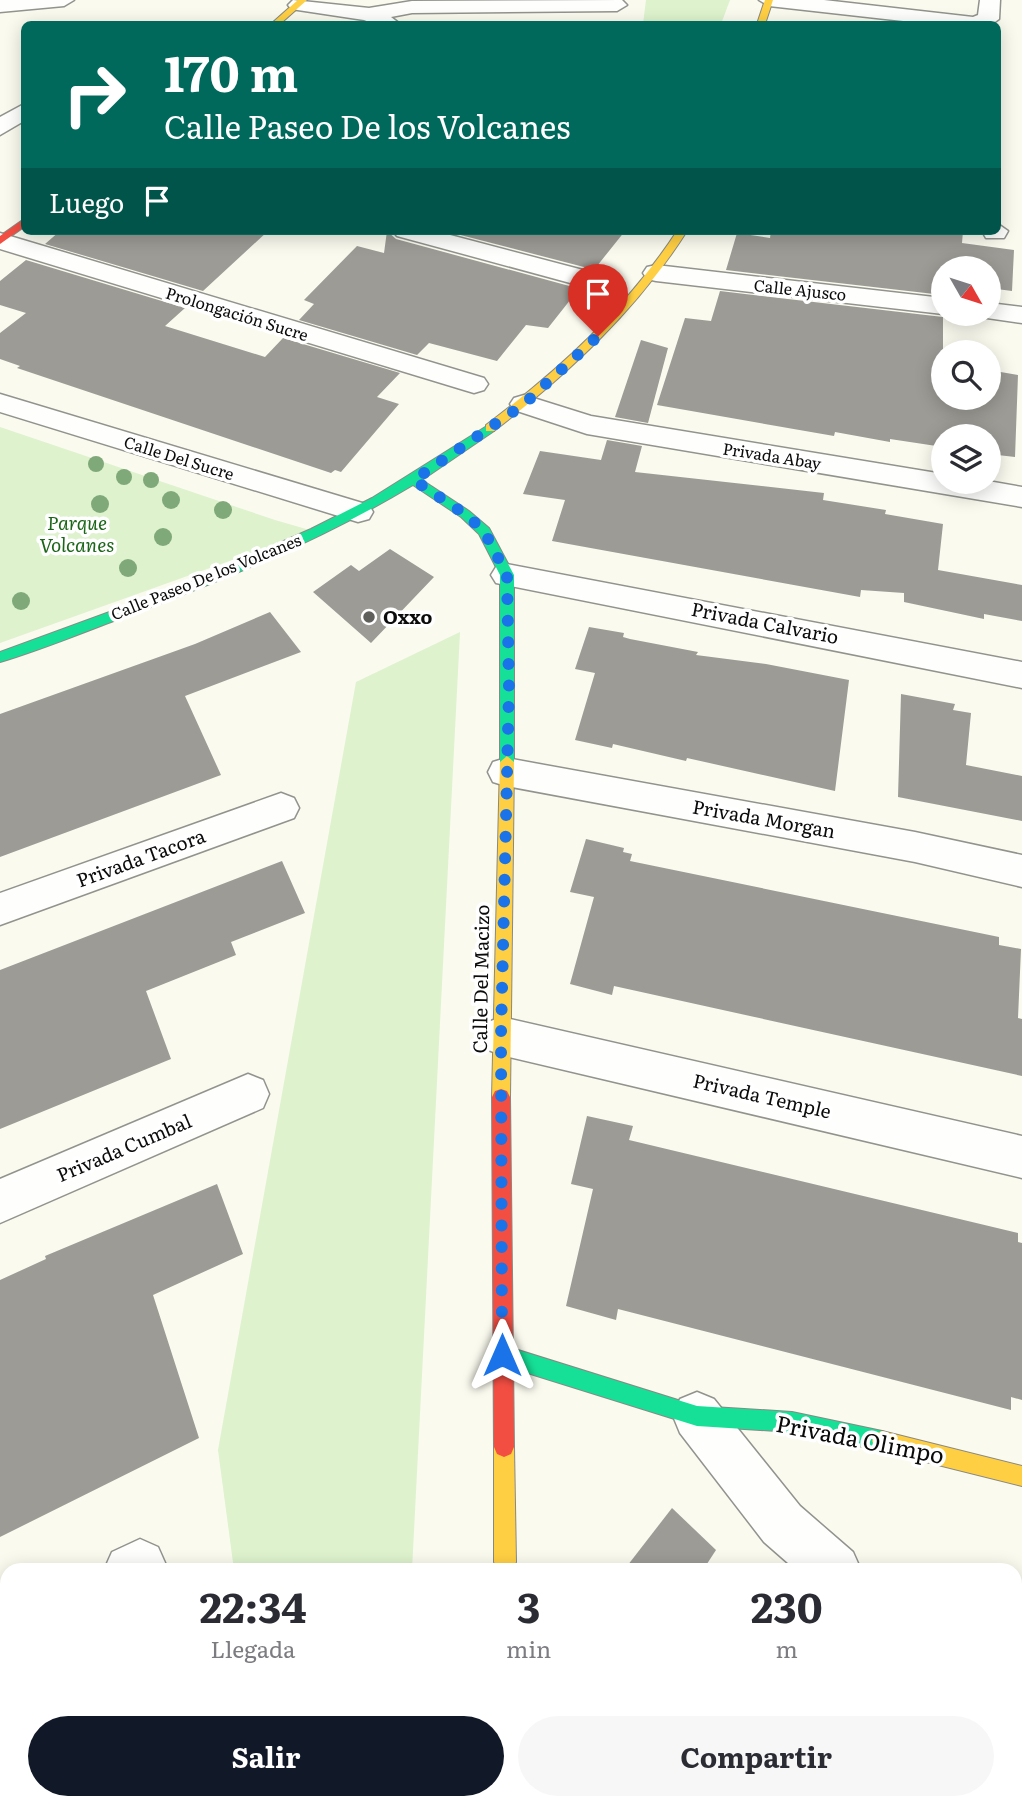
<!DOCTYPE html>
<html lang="es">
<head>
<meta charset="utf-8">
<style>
	:root { --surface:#fff; --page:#f7f7f7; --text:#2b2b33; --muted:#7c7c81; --accent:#111827 }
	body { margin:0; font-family:Literata,serif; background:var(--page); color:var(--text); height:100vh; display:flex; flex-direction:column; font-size:26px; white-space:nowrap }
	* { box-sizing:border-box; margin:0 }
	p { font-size:23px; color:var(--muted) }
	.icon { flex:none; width:38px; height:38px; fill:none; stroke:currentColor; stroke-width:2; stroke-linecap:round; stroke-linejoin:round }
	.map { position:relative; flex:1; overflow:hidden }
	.drawer { position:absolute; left:0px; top:1563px; width:1022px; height:247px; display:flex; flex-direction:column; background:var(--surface); border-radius:21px 21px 0 0; box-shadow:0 4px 18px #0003 }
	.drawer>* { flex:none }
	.top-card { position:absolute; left:21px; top:21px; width:980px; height:214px; border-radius:10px; box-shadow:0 4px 18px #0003; background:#00695c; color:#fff; overflow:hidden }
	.needle { width:46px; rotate:129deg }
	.tools { position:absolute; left:931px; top:256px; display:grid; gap:14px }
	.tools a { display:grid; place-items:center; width:70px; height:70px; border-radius:50%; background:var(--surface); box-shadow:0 4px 18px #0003; font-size:35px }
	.pin { position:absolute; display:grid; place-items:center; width:60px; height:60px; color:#fff; margin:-72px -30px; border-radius:50% 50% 50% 0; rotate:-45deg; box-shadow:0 0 7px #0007 }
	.pin .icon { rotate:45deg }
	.me { position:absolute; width:77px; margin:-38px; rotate:0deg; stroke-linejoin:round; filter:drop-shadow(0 0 5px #0008) }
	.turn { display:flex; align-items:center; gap:24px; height:147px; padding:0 28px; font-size:32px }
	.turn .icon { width:91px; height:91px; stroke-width:2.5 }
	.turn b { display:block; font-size:49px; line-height:60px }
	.then { display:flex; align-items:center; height:66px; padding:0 28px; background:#0003; gap:14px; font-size:26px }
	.eta { display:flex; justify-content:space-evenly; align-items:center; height:119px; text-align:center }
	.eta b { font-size:42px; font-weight:700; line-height:49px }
	.button { display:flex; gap:14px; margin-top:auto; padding:14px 28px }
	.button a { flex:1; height:80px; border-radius:42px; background:var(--accent); color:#fff; font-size:28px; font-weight:700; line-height:80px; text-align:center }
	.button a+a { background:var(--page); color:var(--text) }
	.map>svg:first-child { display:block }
	.green { fill:#ddf2cd }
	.building { fill:#9c9b95 }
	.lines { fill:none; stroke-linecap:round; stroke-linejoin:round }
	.street-casing { stroke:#93938e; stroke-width:3 }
	.fast-casing { stroke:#898984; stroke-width:2 }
	.slow-casing { stroke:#898984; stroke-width:2 }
	.jam-casing { stroke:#898984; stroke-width:2 }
	.street { fill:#fefefd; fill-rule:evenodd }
	.fast { fill:#16e098; fill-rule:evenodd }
	.slow { fill:#ffcf43; fill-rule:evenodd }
	.jam { fill:#f24e42; fill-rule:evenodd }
	.tree { fill:#80a979 }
	.route { stroke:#1a73e8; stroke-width:12; stroke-dasharray:0 21.6 }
	.poi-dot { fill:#5f5f5b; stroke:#fff; stroke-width:2.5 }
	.labels { text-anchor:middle; stroke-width:7; stroke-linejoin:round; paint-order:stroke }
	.far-street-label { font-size:16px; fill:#0b0b0b; stroke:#fff }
	.park-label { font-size:19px; font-style:italic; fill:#1c6619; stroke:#fff }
	.poi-label { font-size:19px; font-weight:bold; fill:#0b0b0b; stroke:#fff; text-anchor:start }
	.street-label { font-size:19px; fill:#0b0b0b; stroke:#fff }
	.near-street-label { font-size:23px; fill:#0b0b0b; stroke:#fff }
</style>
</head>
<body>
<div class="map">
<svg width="1022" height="1809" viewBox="0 0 1022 1809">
	<rect width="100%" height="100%" fill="#fafaef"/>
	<g class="green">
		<path d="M646,0H730L721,24H643Z"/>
		<path d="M0,427L275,520L313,531L0,643Z"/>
		<path d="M460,632L412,1570H234L218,1450L356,682Z"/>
		<path d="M676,1803L682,1809H336L328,1803Z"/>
	</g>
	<g class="building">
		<path d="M60,231H165L177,234L181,231H268L203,291L45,244Z"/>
		<path d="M387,231L396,239L573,287L582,285L548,328L526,325L497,361L429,343L417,355L299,320L314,304L304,300L357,246L384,253Z"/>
		<path d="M445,231H625L589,276L584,267Z"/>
		<path d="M771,231H963L962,243L1014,250L1012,291L989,288V268H943V295L726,270L737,233L770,238Z"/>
		<path d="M26,260L185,308L165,326L265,357L283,338L400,373L377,397L399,404L341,472L335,470L331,473L17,368L20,366L0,359V333L26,313L0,305V281Z"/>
		<path d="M720,291L943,317V397H989V370L1018,375L1015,457L989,454V436H943V447L890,439V442L835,432L834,436L657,405L685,318L711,321Z"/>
		<path d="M641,340L668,348L648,423L615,417Z"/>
		<path d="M607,440L642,446L635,472L824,493L823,500L886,510L885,514L943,524L938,570L1022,585V621L984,614V619L904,602V593L861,590L860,597L552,541L565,500L523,494L540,451L601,460Z"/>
		<path d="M390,549L434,577L371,643L313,592L351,565L359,571Z"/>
		<path d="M270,612L301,652L185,696L221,775L0,857V714L195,644Z"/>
		<path d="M589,627L624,633L623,637L630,639L698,652L696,655L766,664L849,680L835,791L687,758L686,761L613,744L612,748L575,740L595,673L575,669Z"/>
		<path d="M901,694L955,704L953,710L971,713L966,765L1022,776V821L898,797Z"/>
		<path d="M586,839L624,848L623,852L632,854L630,861L999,937V945L1021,949L1018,1018L1022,1019V1076L614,986L612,995L570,984L594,897L570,892Z"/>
		<path d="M282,861L305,913L231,942L236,955L146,991L171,1059L0,1129V970Z"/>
		<path d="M587,1116L633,1126L629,1140L1018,1233V1242L1022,1243V1400L1011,1397V1410L618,1309L616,1320L566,1306L593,1189L571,1184Z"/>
		<path d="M217,1184L243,1254L153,1295L199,1438L0,1537V1280L46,1259L45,1256Z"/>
		<path d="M672,1508L716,1550L703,1570H624Z"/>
	</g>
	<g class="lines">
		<defs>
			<g id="street">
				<path d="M0,0H74L64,6L0,12Z"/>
				<path d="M293,0L369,8L412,1L622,0L627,5L617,11L412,13L391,17L400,24H374L364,20L291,9L288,5Z"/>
				<path d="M759,0H824L973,17L978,15L980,0H1000L999,19L992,24H930L769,6Z"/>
				<path d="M24,104V121L0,135V117Z"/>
				<path d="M998,224L1008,231L1004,238H986L982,231H998Z"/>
				<path d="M393,231H435L583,270L587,276L583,282L574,284L397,236Z"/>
				<path d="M0,233L484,378L488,384L484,390L474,393L464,390L0,249Z"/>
				<path d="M656,265L943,298V313H946L943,314L656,281L647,279L643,273L647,267Z"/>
				<path d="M989,303L1022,307V323L980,317L977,313H989Z"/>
				<path d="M0,394L369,505L373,512L369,519L358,522L0,412Z"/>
				<path d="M524,395L591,416L943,474V481H988L1022,487V507L587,434L514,410L510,404L514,398Z"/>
				<path d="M507,564L1022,662V688L496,583L491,575L496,567Z"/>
				<path d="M506,758L915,832L1022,855V887L915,862L506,786L493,782L488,772L493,762Z"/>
				<path d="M281,793L294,798L299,808L294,818L0,925V893Z"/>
				<path d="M501,1017L1022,1136V1178L501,1055L486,1049L480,1036L486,1023Z"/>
				<path d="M248,1074L263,1080L269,1094L263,1108L0,1223V1179Z"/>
				<path d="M697,1392L714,1399L800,1506L853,1552L861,1570H796L764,1542L680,1433L673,1416L680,1399Z"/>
				<path d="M140,1539L158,1547L166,1565L164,1570H104L112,1552Z"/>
				<path d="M7,1604V1657L0,1659V1606Z"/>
				<path d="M1015,1696L1022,1699V1756L1015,1753Z"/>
			</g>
			<g id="fast">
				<path d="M490,424L494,425V431L422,480L469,511L489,528L514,575V762L512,766H502L500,762V575L479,534L461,517L413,485C318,542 215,584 111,622C74,636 37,651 0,662V652L186,584L311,529L372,498Z"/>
				<path d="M502,1345L697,1406L792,1412L882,1431L889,1434L892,1441L889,1448L882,1451L792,1432L697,1426L502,1365L495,1362L492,1355L495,1348Z"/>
			</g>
			<g id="slow">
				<path d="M298,0H307L280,24H271Z"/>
				<path d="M765,0H773L765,24H757Z"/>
				<path d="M677,231H687C636,311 569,373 494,431H486V425C560,369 626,309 677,231Z"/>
				<path d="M507,756L514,762L510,1097L507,1103L501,1105L495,1103L492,1097L500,762Z"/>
				<path d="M882,1431L1022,1466V1486L882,1451L875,1448L872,1441L875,1434Z"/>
				<path d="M504,1437L511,1440L514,1447L516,1562L512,1570L498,1569L494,1562V1447L497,1440Z"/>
			</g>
			<g id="jam">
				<path d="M24,219V227L0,244V236Z"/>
				<path d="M501,1089L507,1091L510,1097L514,1447L511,1454L504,1457L497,1454L494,1447L492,1097L495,1091Z"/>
			</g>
		</defs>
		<use href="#street" class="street-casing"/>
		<use href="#fast" class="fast-casing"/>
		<use href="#slow" class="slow-casing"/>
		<use href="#jam" class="jam-casing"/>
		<use href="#street" class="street"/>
		<use href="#fast" class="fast"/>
		<use href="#slow" class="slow"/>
		<use href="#jam" class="jam"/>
	</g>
	<g class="tree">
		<circle cx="96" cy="464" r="8"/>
		<circle cx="124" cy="477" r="8"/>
		<circle cx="151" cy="480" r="8"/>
		<circle cx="171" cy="500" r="9"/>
		<circle cx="100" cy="504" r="9"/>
		<circle cx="223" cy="510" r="9"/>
		<circle cx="163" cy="537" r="9"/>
		<circle cx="128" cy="568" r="9"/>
		<circle cx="21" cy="601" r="9"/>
	</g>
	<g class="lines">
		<path class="route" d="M502,1355L501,1036L509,688L507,575L484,531L465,514L414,480L524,404L598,336"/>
	</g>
	<circle class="poi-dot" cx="369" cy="617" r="7"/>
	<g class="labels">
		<g class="far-street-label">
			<text transform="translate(800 290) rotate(6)" y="6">Calle Ajusco</text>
			<text transform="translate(237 314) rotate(17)" y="6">Prolongación Sucre</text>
			<text transform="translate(772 456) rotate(9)" y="6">Privada Abay</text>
			<text transform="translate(179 458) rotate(17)" y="6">Calle Del Sucre</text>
			<text transform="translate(206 577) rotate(-22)" y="6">Calle Paseo De los Volcanes</text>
		</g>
		<g class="park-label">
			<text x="77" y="530">Parque<tspan x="77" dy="22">Volcanes</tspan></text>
		</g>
		<g class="poi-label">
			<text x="383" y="624">Oxxo</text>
		</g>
		<g class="street-label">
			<text transform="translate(765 623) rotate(11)" y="7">Privada Calvario</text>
			<text transform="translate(764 819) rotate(10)" y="7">Privada Morgan</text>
			<text transform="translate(141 858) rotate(-20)" y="7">Privada Tacora</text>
			<text transform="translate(481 979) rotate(-89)" y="7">Calle Del Macizo</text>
			<text transform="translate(762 1096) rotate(13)" y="7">Privada Temple</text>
			<text transform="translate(124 1148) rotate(-23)" y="7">Privada Cumbal</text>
		</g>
		<g class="near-street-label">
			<text transform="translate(860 1440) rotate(11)" y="8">Privada Olimpo</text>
		</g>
	</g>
</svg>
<div class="tools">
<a><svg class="needle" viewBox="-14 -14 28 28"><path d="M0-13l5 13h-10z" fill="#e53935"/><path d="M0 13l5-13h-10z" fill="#7c7c81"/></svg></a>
<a><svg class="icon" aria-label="search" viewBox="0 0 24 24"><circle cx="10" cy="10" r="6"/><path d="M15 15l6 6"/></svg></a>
<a><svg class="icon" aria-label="layers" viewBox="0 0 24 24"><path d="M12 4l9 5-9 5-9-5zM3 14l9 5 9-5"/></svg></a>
</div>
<div class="pin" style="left:598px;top:336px;background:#d93025"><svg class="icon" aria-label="arrive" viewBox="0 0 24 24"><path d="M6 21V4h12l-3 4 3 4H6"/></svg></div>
<svg class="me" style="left:502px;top:1355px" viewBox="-20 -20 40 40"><path d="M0-17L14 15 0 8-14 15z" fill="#1a73e8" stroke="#fff" stroke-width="4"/></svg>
<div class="top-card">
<div class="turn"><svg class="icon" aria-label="right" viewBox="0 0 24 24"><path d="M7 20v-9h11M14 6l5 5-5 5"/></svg><div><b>170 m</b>Calle Paseo De los Volcanes</div></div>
<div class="then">Luego<svg class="icon" aria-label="arrive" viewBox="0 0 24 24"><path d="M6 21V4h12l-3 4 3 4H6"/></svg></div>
</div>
<section class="drawer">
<div class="eta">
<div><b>22:34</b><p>Llegada</p></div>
<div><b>3</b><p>min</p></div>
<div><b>230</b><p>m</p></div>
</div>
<div class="button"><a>Salir</a><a>Compartir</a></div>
</section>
</div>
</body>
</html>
